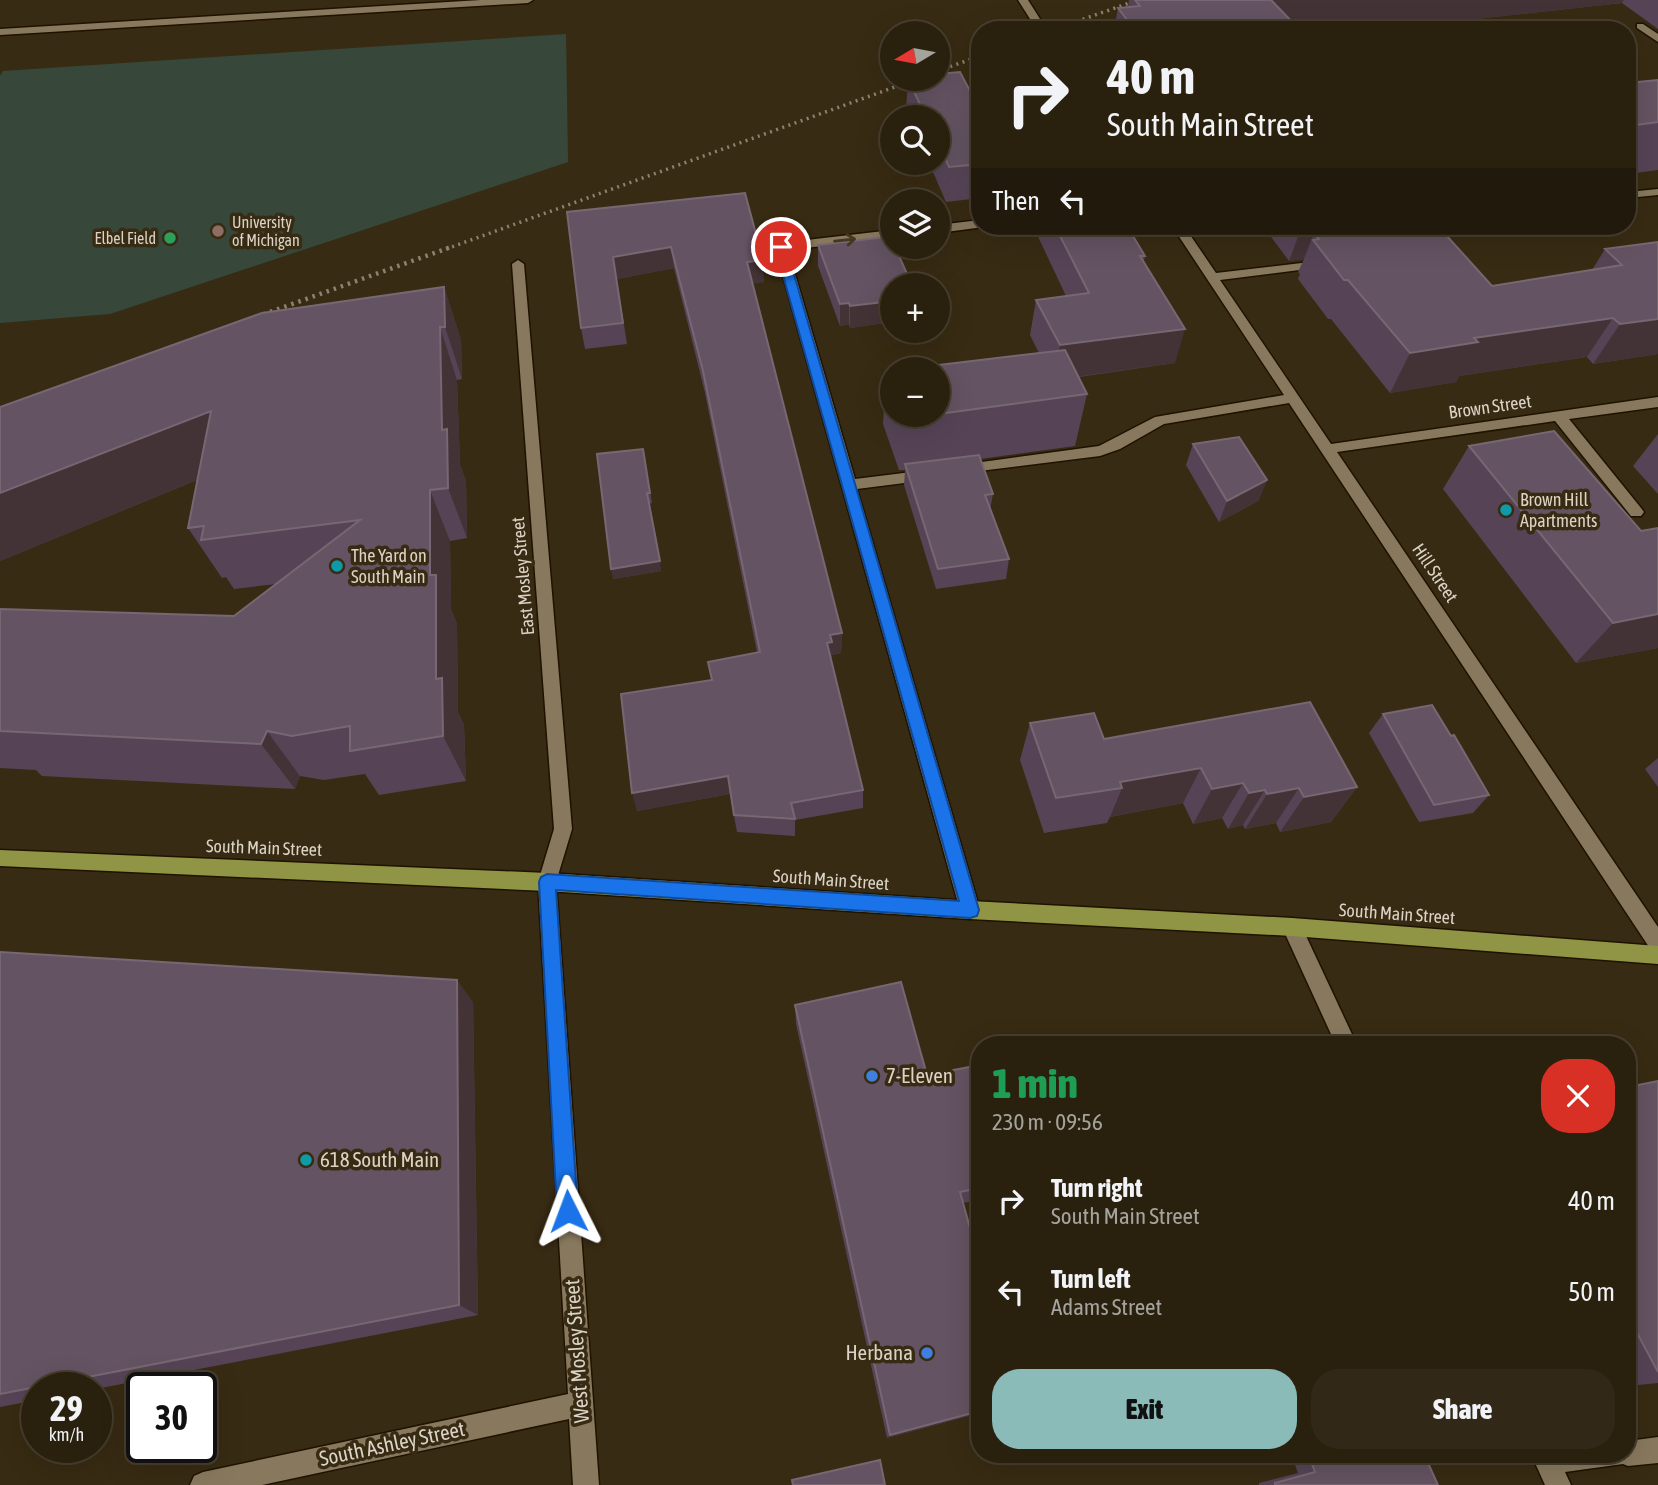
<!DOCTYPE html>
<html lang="en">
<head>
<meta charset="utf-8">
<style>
	:root { --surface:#2a200e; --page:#322817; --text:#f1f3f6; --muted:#a5a39e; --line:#463e2e; --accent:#8bbbb9 }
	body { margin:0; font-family:"Asap Condensed",sans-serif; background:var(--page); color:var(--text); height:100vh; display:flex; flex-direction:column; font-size:26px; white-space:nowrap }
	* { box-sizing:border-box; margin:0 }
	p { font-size:23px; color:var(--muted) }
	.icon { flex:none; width:38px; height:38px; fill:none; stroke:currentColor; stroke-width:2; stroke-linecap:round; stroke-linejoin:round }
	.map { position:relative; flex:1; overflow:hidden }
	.details { position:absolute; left:971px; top:1036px; width:665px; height:427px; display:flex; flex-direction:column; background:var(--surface); border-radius:28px; box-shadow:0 7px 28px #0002,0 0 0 2px var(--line) }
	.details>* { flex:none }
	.top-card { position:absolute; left:971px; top:21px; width:665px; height:214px; border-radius:28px; box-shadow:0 7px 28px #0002,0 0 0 2px var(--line); background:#2a200e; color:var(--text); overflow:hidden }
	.needle { width:46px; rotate:260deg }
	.tools { position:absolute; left:880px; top:21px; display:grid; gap:14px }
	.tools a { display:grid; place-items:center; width:70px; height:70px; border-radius:50%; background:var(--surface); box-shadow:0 7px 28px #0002,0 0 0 2px var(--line); font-size:35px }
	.speed { position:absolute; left:21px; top:1372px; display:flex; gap:14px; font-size:35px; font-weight:700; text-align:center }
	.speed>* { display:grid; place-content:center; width:91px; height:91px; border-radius:50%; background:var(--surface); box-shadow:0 7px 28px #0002,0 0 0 2px var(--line); line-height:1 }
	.speed small { font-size:18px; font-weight:400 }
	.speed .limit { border:4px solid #111; border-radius:10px; background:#fff; color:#111 }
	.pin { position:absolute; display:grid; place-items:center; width:60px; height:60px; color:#fff; margin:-30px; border:4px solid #fff; border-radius:50%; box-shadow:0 2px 7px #0007 }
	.me { position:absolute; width:77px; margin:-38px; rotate:357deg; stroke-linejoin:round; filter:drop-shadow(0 0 5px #0008) }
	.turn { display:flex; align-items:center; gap:24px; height:147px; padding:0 21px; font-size:32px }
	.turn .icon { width:91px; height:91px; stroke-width:2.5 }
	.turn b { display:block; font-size:49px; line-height:60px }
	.then { display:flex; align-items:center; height:66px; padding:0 21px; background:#0003; gap:14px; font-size:26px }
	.round { display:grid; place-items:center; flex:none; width:74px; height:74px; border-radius:28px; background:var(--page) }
	.summary { display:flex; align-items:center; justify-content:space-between; height:119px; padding:0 21px }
	h1 { font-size:42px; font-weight:800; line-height:52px; color:#1e9e55 }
	.cta { display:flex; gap:14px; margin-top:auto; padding:14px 21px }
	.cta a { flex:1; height:80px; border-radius:28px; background:var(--accent); color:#111; font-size:28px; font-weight:800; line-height:80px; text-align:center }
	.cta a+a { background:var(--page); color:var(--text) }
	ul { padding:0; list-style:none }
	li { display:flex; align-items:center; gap:21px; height:91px; padding:0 21px }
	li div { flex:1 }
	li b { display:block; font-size:26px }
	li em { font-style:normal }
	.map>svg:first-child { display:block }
	.green { fill:#37483a }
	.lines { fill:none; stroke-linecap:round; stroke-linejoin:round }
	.minor-casing { stroke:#1f1300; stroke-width:3 }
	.major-casing { stroke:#1f1300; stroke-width:3 }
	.minor { fill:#88795e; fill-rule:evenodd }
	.major { fill:#909546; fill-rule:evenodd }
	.rail-far1 { stroke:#8d8270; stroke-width:3.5; stroke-dasharray:2 4.5; stroke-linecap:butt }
	.rail { stroke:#8d8270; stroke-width:4.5; stroke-dasharray:2.5 5; stroke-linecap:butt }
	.wall { fill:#564456 }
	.shaded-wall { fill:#443336 }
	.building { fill:#645362; stroke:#776772; stroke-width:2 }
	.oneway { stroke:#44371e }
	.route { fill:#1a73e8; stroke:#114b97; stroke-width:2 }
	.education-dot { fill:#8d6e63; stroke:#382b13; stroke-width:2.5 }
	.leisure-dot { fill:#2e9e5b; stroke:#382b13; stroke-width:2.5 }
	.culture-dot { fill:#0f9aa8; stroke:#382b13; stroke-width:2.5 }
	.shop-dot { fill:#3f7fe0; stroke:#382b13; stroke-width:2.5 }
	.labels { text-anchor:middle; stroke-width:7; stroke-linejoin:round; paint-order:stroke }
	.far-poi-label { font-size:16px; fill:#dbd3c5; stroke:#382b13; text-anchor:start }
	.street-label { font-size:18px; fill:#dbd3c5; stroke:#382b13 }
	.poi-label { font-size:18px; fill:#dbd3c5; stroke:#382b13; text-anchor:start }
	.near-poi-label { font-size:21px; fill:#dbd3c5; stroke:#382b13; text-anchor:start }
	.near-street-label { font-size:21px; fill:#dbd3c5; stroke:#382b13 }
</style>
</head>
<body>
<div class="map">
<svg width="1658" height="1485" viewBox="0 0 1658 1485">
	<rect width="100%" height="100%" fill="#382b13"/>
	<path class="green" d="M566,34L568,162L110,314L0,323V76L3,71Z"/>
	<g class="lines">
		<defs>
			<g id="minor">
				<path d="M481,0H533L528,3L0,35V29Z"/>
				<path d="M1018,0H1028L1047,30H1037Z"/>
				<path d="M1637,24H1643L1658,34V42L1637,28Z"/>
				<path d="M1658,189V195L1628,198V192Z"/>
				<path d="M980,220V226L984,227L938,233V225Z"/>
				<path d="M1172,226H1184L1216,273L1327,260L1329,263L1323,267L1220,280L1331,444L1658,397V407L1569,419L1641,508L1644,512L1641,516H1631L1555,421L1337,452L1658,927V953L1651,950L1289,403L1164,424L1120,449L1100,456L955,474L953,470L960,465L1099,446L1155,417L1284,395Z"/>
				<path d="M892,230V238L788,250L855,479L928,470L935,475L928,480L857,489L980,910L977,916L970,919L963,916L960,910L775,247L781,243Z"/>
				<path d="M518,260L524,264L572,829L556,882L599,1485H573L569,1419L262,1485H190L194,1476L203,1472L568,1394L538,882L554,829L512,264Z"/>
				<path d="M1292,918L1299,921L1357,1045H1336L1282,927L1285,921Z"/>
				<path d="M1658,1437V1463L1628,1466L1623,1464L1565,1472L1571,1485H1545L1531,1454H1628V1441Z"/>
			</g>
			<path id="major" d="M0,850L547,873L970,901L1292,918L1658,946V964L1292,936L970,919L547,891L0,866Z"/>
		</defs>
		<use href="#minor" class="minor-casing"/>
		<use href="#major" class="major-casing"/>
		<use href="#minor" class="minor"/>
		<use href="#major" class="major"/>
		<g class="rail-far1">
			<path d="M1052,30L1138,0"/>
			<path d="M938,71L980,56"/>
			<path d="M446,249L917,79"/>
		</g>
		<path class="rail" d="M256,317L451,247"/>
	</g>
	<g class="wall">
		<path d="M1129,0H1658V29L1622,3L1376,30H1114L1118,8L1128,7Z"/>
		<path d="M908,79H938L980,110V198L946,202L929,163H938V117H909L906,111Z"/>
		<path d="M1658,80V170L1628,174V83Z"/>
		<path d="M567,212L764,282L752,283L842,633L841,653L832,655L831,662L863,790V808L795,820V836L737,832L730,794L637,811L711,681L757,652L705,393L674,268L617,279L627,344L585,349L581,328Z"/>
		<path d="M1033,226H1127L1145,256L1144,261L1175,363L1079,377L1087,394L1075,446L980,459L993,494L990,510L1009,559L1006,579L936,589L904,485L905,470H899L883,424L886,372L892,371V415H938V369L1039,353L1030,335L1036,300L1066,296Z"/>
		<path d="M1263,226H1392L1396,230L1492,286L1592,270L1605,249L1658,242V354L1593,364L1587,357L1459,376L1456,382L1390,393L1331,319H1328L1298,279L1300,274L1298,272L1304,259L1289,261Z"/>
		<path d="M818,245L892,285V322L850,328L849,324L840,326L818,266Z"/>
		<path d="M444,287L461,340L462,379L457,380L460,465L466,481L467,538L450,541L451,609L457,624L458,712L464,725L466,781L379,795L365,774L324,780L300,776L295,789L42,776L36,770L0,768V609L234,616L276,584L234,589L226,577L222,578L188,528L197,480L0,561V407Z"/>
		<path d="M1658,434V494L1633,466Z"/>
		<path d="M1193,444L1267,480L1258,501L1219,522L1186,465Z"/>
		<path d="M1469,446L1641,531L1658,528V648L1576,663L1443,489Z"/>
		<path d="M643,449L652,503L649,504L661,571L613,579Z"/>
		<path d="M1383,714L1489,795L1473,813L1419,822L1369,733Z"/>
		<path d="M1030,723L1104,739L1357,787L1331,822L1280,832L1276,823L1245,829L1243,825L1228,829L1222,818L1193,824L1183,803L1110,817L1107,823L1044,833L1020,760Z"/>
		<path d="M1658,758V787L1645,769Z"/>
		<path d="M0,952L473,1002L478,1315L96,1389V1388H37V1400L0,1407Z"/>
		<path d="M795,1005L927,1075L980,1065V1200L963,1203L980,1264V1413L887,1438L796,1024Z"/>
		<path d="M1658,1081V1383L1628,1386V1087Z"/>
		<path d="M1291,1454H1424L1438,1485H1259V1483L1298,1473Z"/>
	</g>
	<g class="shaded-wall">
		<path d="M1267,0H1624L1622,3L1376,30H1258Z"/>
		<path d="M1302,226H1373L1319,239L1314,233L1304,259L1289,261Z"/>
		<path d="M671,247L674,268L617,279L627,344L613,257Z"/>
		<path d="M763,260L764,282L748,284L747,262Z"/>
		<path d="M444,287L461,340L462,379L445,327Z"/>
		<path d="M892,301V322L850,328V306Z"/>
		<path d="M849,303V324L840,326V304Z"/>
		<path d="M1613,318L1587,357L1459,376L1456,382L1390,393L1410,353L1474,338Z"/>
		<path d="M1658,319V354L1593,364L1620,324Z"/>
		<path d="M440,327L457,380L460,465L466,481L467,538L448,488L442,430Z"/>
		<path d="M1185,329L1175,363L1053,380L1060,345Z"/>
		<path d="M211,411L240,462L0,561V493Z"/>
		<path d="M1267,480L1258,501L1219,522L1227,501Z"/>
		<path d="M430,490L450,541L451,609L457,624L458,712L464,725L466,781L443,736L436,679L430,575Z"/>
		<path d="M660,561L661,571L613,579L611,569Z"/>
		<path d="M1658,614V648L1576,663L1613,623Z"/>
		<path d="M842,633L841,653L832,655V662L827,663V643L830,635Z"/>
		<path d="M267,731L300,776L295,789L261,744Z"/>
		<path d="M1201,768L1183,803L1110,817L1122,788L1120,782Z"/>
		<path d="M728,776L730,794L637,811L632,793Z"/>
		<path d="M1243,783L1222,818L1193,824L1212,789Z"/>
		<path d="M1357,787L1331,822L1280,832L1304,797Z"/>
		<path d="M1299,788L1276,823L1245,829L1267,794Z"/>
		<path d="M1265,790L1243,825L1228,829L1249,793Z"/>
		<path d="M457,980L473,1002L478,1315L459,1305Z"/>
		<path d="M980,1411V1413L887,1438L890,1435Z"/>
	</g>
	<g class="building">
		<path d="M1135,0H1271L1300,30H1135L1118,8L1140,6Z"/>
		<path d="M960,72L980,110V164L949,167L938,143V117H926L908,79H938V74Z"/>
		<path d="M1658,80V122L1628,126V83Z"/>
		<path d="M745,193L763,260L747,262L842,633L830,635L832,642L827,643L863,790L791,803L795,819L734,815L728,776L632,793L621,694L712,680L708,662L760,652L703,371L671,247L613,257L623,323L581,328L567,212Z"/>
		<path d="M1055,226H1127L1145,256H1140L1185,329L1060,345L1036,300L1089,293Z"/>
		<path d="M1372,226H1392L1396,230L1438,226L1492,286L1622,265L1605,249L1658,242V319L1620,324L1613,318L1474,338L1478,342L1410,353L1348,280H1344L1313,240L1319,239L1314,233Z"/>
		<path d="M886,237L890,245H892V247H895L912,285H892V301L850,306L849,303L840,304L818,245Z"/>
		<path d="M444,287L445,327H440L442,430L447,429L448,488L430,490V575H436V679L442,678L443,736L350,751V726L292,736L267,731L261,744L0,731V609L234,616L360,520L201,540L204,526L188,528L211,411L0,493V407L262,313Z"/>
		<path d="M1065,350L1087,394L938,414V369H905Z"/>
		<path d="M892,371V390L886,372Z"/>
		<path d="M901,415H932L902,419Z"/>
		<path d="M1554,431L1641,531L1658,528V614L1613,623L1469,446Z"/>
		<path d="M1239,437L1267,480L1227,501L1193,444Z"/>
		<path d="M643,449L650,493H647L660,561L611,569L597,454Z"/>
		<path d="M979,455L993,494L985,495L1009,559L938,569L905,464Z"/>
		<path d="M1310,702L1357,787L1304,797L1299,788L1267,794L1265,790L1249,793L1243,783L1212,789L1201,768L1120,782L1122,788L1056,798L1030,723L1094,713L1104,739Z"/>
		<path d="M1432,705L1451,736L1454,735L1489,795L1434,805L1383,714Z"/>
		<path d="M0,952L457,980L459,1305L0,1394Z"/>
		<path d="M901,982L927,1075L980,1065V1188L960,1192L980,1264V1411L890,1435L795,1005Z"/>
		<path d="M1658,1081V1372L1628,1316V1087Z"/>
		<path d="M1308,1454H1424L1438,1485H1275V1483L1315,1472Z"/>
		<path d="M880,1460L885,1485H793L792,1480Z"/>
	</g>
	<defs><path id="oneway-shaft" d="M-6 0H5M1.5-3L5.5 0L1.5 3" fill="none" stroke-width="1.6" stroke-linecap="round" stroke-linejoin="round" transform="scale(1.75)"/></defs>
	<use class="oneway" href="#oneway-shaft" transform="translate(845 240) rotate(-6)"/>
	<path class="route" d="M781,243L786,247L979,910L977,916L970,918L556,890L578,1211L575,1218L568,1221L560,1218L557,1211L539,882L541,877L547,874L959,901L775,247Z"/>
	<circle class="education-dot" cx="218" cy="231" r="7"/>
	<circle class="leisure-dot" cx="170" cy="238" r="7"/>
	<g class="culture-dot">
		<circle cx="1506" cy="510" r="7"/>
		<circle cx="337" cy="566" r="7"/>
		<circle cx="306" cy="1160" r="7"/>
	</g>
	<g class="shop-dot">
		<circle cx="872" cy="1076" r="7"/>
		<circle cx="927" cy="1353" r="7"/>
	</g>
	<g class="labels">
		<g class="far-poi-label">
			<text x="232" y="228">University<tspan x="232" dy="18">of Michigan</tspan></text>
			<text x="156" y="244" text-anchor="end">Elbel Field</text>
		</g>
		<g class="street-label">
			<text transform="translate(1490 407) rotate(-8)" y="6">Brown Street</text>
			<text transform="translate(1435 573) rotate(56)" y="6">Hill Street</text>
			<text transform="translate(523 576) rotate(-95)" y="6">East Mosley Street</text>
			<text transform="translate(264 848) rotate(2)" y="6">South Main Street</text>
			<text transform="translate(831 880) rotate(4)" y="6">South Main Street</text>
			<text transform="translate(1397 914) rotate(4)" y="6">South Main Street</text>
		</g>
		<g class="poi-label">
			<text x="1520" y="506">Brown Hill<tspan x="1520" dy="21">Apartments</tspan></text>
			<text x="351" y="562">The Yard on<tspan x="351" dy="21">South Main</tspan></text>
		</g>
		<g class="near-poi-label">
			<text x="886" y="1083">7-Eleven</text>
			<text x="320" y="1167">618 South Main</text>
			<text x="913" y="1360" text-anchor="end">Herbana</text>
		</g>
		<g class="near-street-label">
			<text transform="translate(577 1351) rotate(-94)" y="7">West Mosley Street</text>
			<text transform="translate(392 1444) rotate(-12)" y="7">South Ashley Street</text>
		</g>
	</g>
</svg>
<div class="tools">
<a><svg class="needle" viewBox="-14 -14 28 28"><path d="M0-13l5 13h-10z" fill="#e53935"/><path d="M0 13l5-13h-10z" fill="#a5a39e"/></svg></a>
<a><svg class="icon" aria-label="search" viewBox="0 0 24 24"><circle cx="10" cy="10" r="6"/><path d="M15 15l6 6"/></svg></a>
<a><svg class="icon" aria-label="layers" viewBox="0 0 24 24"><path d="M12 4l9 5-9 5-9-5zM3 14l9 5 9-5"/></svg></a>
<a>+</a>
<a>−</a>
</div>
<div class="speed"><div>29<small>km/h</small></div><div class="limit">30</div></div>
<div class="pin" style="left:781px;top:247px;background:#d93025"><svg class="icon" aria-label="arrive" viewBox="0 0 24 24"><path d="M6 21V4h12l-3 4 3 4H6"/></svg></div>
<svg class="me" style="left:568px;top:1211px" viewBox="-20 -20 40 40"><path d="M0-17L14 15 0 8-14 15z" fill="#1a73e8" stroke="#fff" stroke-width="4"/></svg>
<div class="top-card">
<div class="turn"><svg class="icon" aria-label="right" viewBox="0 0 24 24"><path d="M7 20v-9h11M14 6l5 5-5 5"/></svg><div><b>40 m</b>South Main Street</div></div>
<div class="then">Then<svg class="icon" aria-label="left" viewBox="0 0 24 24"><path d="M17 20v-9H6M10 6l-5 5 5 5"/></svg></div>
</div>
<section class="details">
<div class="summary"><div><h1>1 min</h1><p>230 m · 09:56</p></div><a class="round" style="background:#d93025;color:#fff"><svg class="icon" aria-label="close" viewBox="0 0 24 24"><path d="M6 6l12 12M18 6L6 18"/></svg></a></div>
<ul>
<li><svg class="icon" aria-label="right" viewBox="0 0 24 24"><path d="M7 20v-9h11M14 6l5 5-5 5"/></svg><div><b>Turn right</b><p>South Main Street</p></div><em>40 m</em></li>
<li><svg class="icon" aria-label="left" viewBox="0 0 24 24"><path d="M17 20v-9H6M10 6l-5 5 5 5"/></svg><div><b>Turn left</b><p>Adams Street</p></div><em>50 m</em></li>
</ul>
<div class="cta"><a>Exit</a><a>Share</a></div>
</section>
</div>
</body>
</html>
